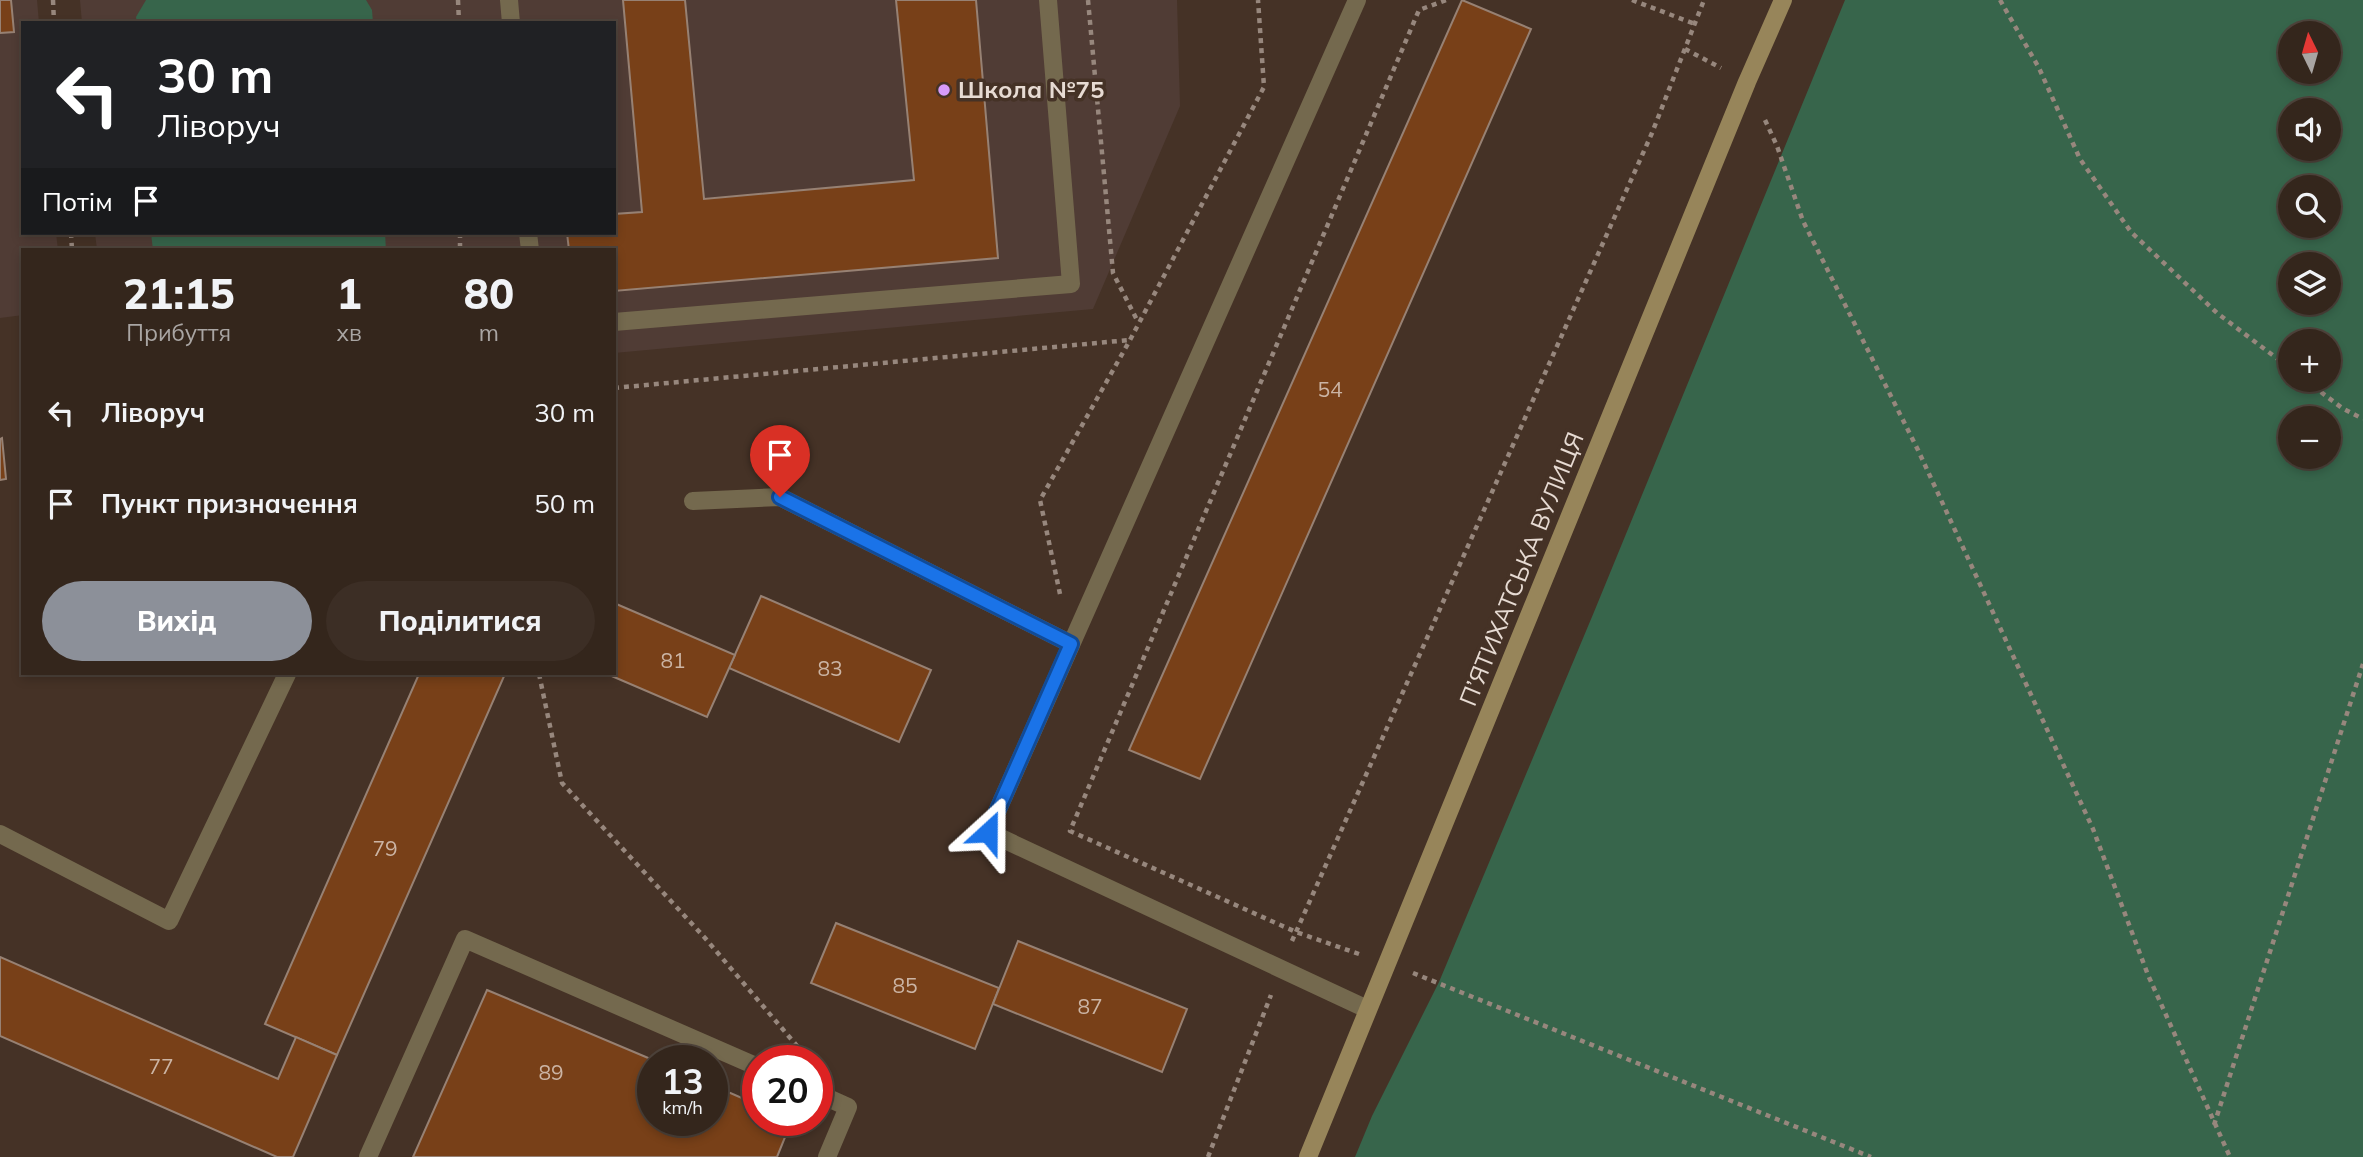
<!DOCTYPE html>
<html lang="uk">
<head>
<meta charset="utf-8">
<style>
	:root { --surface:#34261c; --page:#3c2e25; --text:#f1f3f6; --muted:#a9a5a3; --line:#4e433b; --accent:#8c9099 }
	body { margin:0; font-family:Mulish,sans-serif; background:var(--page); color:var(--text); height:100vh; display:flex; flex-direction:column; font-size:26px; white-space:nowrap }
	* { box-sizing:border-box; margin:0 }
	p { font-size:23px; color:var(--muted) }
	.icon { flex:none; width:38px; height:38px; fill:none; stroke:currentColor; stroke-width:2; stroke-linecap:round; stroke-linejoin:round }
	.map { position:relative; flex:1; overflow:hidden }
	.details { position:absolute; left:21px; top:248px; width:595px; height:427px; display:flex; flex-direction:column; background:var(--surface); border-radius:0px; box-shadow:0 4px 10px #0003,0 0 0 2px var(--line) }
	.details>* { flex:none }
	.top-card { position:absolute; left:21px; top:21px; width:595px; height:214px; border-radius:0px; box-shadow:0 4px 10px #0003,0 0 0 2px var(--line); background:#202124; color:#fff; overflow:hidden }
	.needle { width:46px; rotate:355deg }
	.fabs { position:absolute; left:2278px; top:21px; display:grid; gap:14px }
	.fabs a { display:grid; place-items:center; width:63px; height:63px; border-radius:50%; background:var(--surface); box-shadow:0 4px 10px #0003,0 0 0 2px var(--line); font-size:35px }
	.speed { position:absolute; left:637px; top:1045px; display:flex; gap:14px; font-size:35px; font-weight:700; text-align:center }
	.speed>* { display:grid; place-content:center; width:91px; height:91px; border-radius:50%; background:var(--surface); box-shadow:0 4px 10px #0003,0 0 0 2px var(--line); line-height:1 }
	.speed small { font-size:18px; font-weight:400 }
	.speed .limit { border:10px solid #d22; background:#fff; color:#111 }
	.pin { position:absolute; display:grid; place-items:center; width:60px; height:60px; color:#fff; margin:-72px -30px; border-radius:50% 50% 50% 0; rotate:-45deg; box-shadow:0 0 7px #0007 }
	.pin .icon { rotate:45deg }
	.me { position:absolute; width:77px; margin:-38px; rotate:24deg; stroke-linejoin:round; filter:drop-shadow(0 0 5px #0008) }
	.turn { display:flex; align-items:center; gap:24px; height:147px; padding:0 21px; font-size:32px }
	.turn .icon { width:91px; height:91px; stroke-width:2.5 }
	.turn b { display:block; font-size:49px; line-height:60px }
	.then { display:flex; align-items:center; height:66px; padding:0 21px; background:#0003; gap:14px; font-size:26px }
	.eta { display:flex; justify-content:space-evenly; align-items:center; height:119px; text-align:center }
	.eta b { font-size:42px; font-weight:800; line-height:49px }
	.primary-button { display:flex; gap:14px; margin-top:auto; padding:14px 21px }
	.primary-button a { flex:1; height:80px; border-radius:42px; background:var(--accent); color:#fff; font-size:28px; font-weight:800; line-height:80px; text-align:center }
	.primary-button a+a { background:var(--page); color:var(--text) }
	ul { padding:0; list-style:none }
	li { display:flex; align-items:center; gap:21px; height:91px; padding:0 21px }
	li div { flex:1 }
	li b { display:block; font-size:26px }
	li em { font-style:normal }
	.map>svg:first-child { display:block }
	.education { fill:#503c35 }
	.green { fill:#37654b; fill-rule:evenodd }
	.building { fill:#784018; stroke:#978173; stroke-width:2 }
	.lines { fill:none; stroke-linecap:round; stroke-linejoin:round }
	.path { stroke:#97877d; stroke-width:4.5; stroke-dasharray:5 5; stroke-linecap:butt }
	.lane { stroke:#74694e; stroke-width:18 }
	.secondary { stroke:#97855a; stroke-width:18 }
	.route-casing { stroke:#114b97; stroke-width:18 }
	.route { stroke:#1a73e8; stroke-width:12 }
	.poi-dot { fill:#d69bfa; stroke:#453226; stroke-width:2.5 }
	.labels { text-anchor:middle; stroke-width:7; stroke-linejoin:round; paint-order:stroke }
	.number-label { font-size:21px; fill:#cbb4a4 }
	.poi-label { font-size:24px; font-weight:bold; fill:#e7dbd3; stroke:#453226; text-anchor:start }
	.street-label { font-size:24px; fill:#e7dbd3; stroke:#453226 }
</style>
</head>
<body>
<div class="map">
<svg width="2363" height="1157" viewBox="0 0 2363 1157">
	<rect width="100%" height="100%" fill="#453226"/>
	<g class="education">
		<path d="M0,0H37L39,23H23V233H56L58,250H23V315L0,318Z"/>
		<path d="M80,0H1177L1180,106L1093,309L614,353V250H97L95,233H614V23H82Z"/>
	</g>
	<g class="green">
		<path d="M146,0H366L372,10L373,23H137L136,17Z"/>
		<path d="M1845,0H2363V1157H1355L1372,1116L1439,982L1594,612ZM2291,33H2329V72H2291ZM2291,110H2329V149H2291ZM2291,187H2329V226H2291ZM2291,264H2329V303H2291ZM2291,341H2329V380H2291ZM2291,418H2329V457H2291Z"/>
		<path d="M151,233H385L386,250H153Z"/>
	</g>
	<g class="building">
		<path d="M0,0H11L14,32L0,33Z"/>
		<path d="M623,0H685L704,199L914,180L896,0H976L998,258L614,291V250H569L567,233H614V214L642,212Z"/>
		<path d="M1462,0L1531,29L1200,779L1129,750Z"/>
		<path d="M2,438L6,479L0,480V439Z"/>
		<path d="M761,596L931,670L899,742L729,668Z"/>
		<path d="M614,603L735,655L707,717L607,674H614Z"/>
		<path d="M419,674H505L337,1055L265,1024Z"/>
		<path d="M836,923L999,988L975,1049L811,983Z"/>
		<path d="M1018,941L1187,1009L1162,1072L993,1004Z"/>
		<path d="M0,957L278,1079L296,1037L337,1055L293,1157H277L0,1036Z"/>
		<path d="M487,990L653,1060V1120H712V1085L758,1105V1120H792L777,1157H413Z"/>
	</g>
	<g class="lines">
		<g class="path">
			<path d="M53,0L54,23"/>
			<path d="M458,0L459,23"/>
			<path d="M1088,0L1113,273L1138,322"/>
			<path d="M1632,0L1695,24"/>
			<path d="M2000,0L2039,68L2080,159L2131,232L2217,313L2291,369"/>
			<path d="M1685,49L1721,68"/>
			<path d="M1765,120L1777,146L1803,221L1918,450L2093,829L2148,975L2230,1157"/>
			<path d="M71,233L72,250"/>
			<path d="M460,233V250"/>
			<path d="M2305,380L2342,408L2363,419"/>
			<path d="M614,388L1129,340"/>
			<path d="M1060,594L1040,500L1130,340L1264,87L1258,0"/>
			<path d="M539,674L562,783L705,938L809,1060"/>
			<path d="M1292,941L1652,133L1704,0"/>
			<path d="M1359,954L1296,932L1070,831L1419,10L1446,0"/>
			<path d="M1413,973L1871,1157"/>
			<path d="M2214,1125L2363,664"/>
			<path d="M1208,1157L1271,995"/>
		</g>
		<g class="lane">
			<path d="M509,0L511,23"/>
			<path d="M1357,0L988,832L1367,1009"/>
			<path d="M528,233L530,250"/>
			<path d="M614,322L1071,284L1048,0"/>
			<path d="M693,501L780,497L1071,644"/>
			<path d="M0,834L169,921L287,674"/>
			<path d="M817,1093L848,1107L827,1157"/>
			<path d="M368,1157L465,939L758,1067"/>
		</g>
		<path class="secondary" d="M1308,1157L1747,82L1783,0"/>
	</g>
	<g class="lines">
		<defs>
			<path id="route" d="M780,497L1071,644L988,832"/>
		</defs>
		<use href="#route" class="route-casing"/>
		<use href="#route" class="route"/>
	</g>
	<circle class="poi-dot" cx="944" cy="90" r="7"/>
	<g class="labels">
		<g class="number-label">
			<text x="1330" y="397">54</text>
			<text x="673" y="668">81</text>
			<text x="830" y="676">83</text>
			<text x="385" y="856">79</text>
			<text x="905" y="993">85</text>
			<text x="1090" y="1014">87</text>
			<text x="161" y="1074">77</text>
			<text x="551" y="1080">89</text>
		</g>
		<g class="poi-label">
			<text x="958" y="98">Школа №75</text>
		</g>
		<g class="street-label">
			<text transform="translate(1522 569) rotate(-68)" y="8">П’ЯТИХАТСЬКА ВУЛИЦЯ</text>
		</g>
	</g>
</svg>
<div class="fabs">
<a><svg class="needle" viewBox="-14 -14 28 28"><path d="M0-13l5 13h-10z" fill="#e53935"/><path d="M0 13l5-13h-10z" fill="#a9a5a3"/></svg></a>
<a><svg class="icon" aria-label="sound" viewBox="0 0 24 24"><path d="M4 9h4l5-4v14l-5-4H4zM17 9q2 3 0 6"/></svg></a>
<a><svg class="icon" aria-label="search" viewBox="0 0 24 24"><circle cx="10" cy="10" r="6"/><path d="M15 15l6 6"/></svg></a>
<a><svg class="icon" aria-label="layers" viewBox="0 0 24 24"><path d="M12 4l9 5-9 5-9-5zM3 14l9 5 9-5"/></svg></a>
<a>+</a>
<a>−</a>
</div>
<div class="speed"><div>13<small>km/h</small></div><div class="limit">20</div></div>
<div class="pin" style="left:780px;top:497px;background:#d93025"><svg class="icon" aria-label="arrive" viewBox="0 0 24 24"><path d="M6 21V4h12l-3 4 3 4H6"/></svg></div>
<svg class="me" style="left:988px;top:832px" viewBox="-20 -20 40 40"><path d="M0-17L14 15 0 8-14 15z" fill="#1a73e8" stroke="#fff" stroke-width="4"/></svg>
<div class="top-card">
<div class="turn"><svg class="icon" aria-label="left" viewBox="0 0 24 24"><path d="M17 20v-9H6M10 6l-5 5 5 5"/></svg><div><b>30 m</b>Ліворуч</div></div>
<div class="then">Потім<svg class="icon" aria-label="arrive" viewBox="0 0 24 24"><path d="M6 21V4h12l-3 4 3 4H6"/></svg></div>
</div>
<section class="details">
<div class="eta">
<div><b>21:15</b><p>Прибуття</p></div>
<div><b>1</b><p>хв</p></div>
<div><b>80</b><p>m</p></div>
</div>
<ul>
<li><svg class="icon" aria-label="left" viewBox="0 0 24 24"><path d="M17 20v-9H6M10 6l-5 5 5 5"/></svg><div><b>Ліворуч</b></div><em>30 m</em></li>
<li><svg class="icon" aria-label="arrive" viewBox="0 0 24 24"><path d="M6 21V4h12l-3 4 3 4H6"/></svg><div><b>Пункт призначення</b></div><em>50 m</em></li>
</ul>
<div class="primary-button"><a>Вихід</a><a>Поділитися</a></div>
</section>
</div>
</body>
</html>
